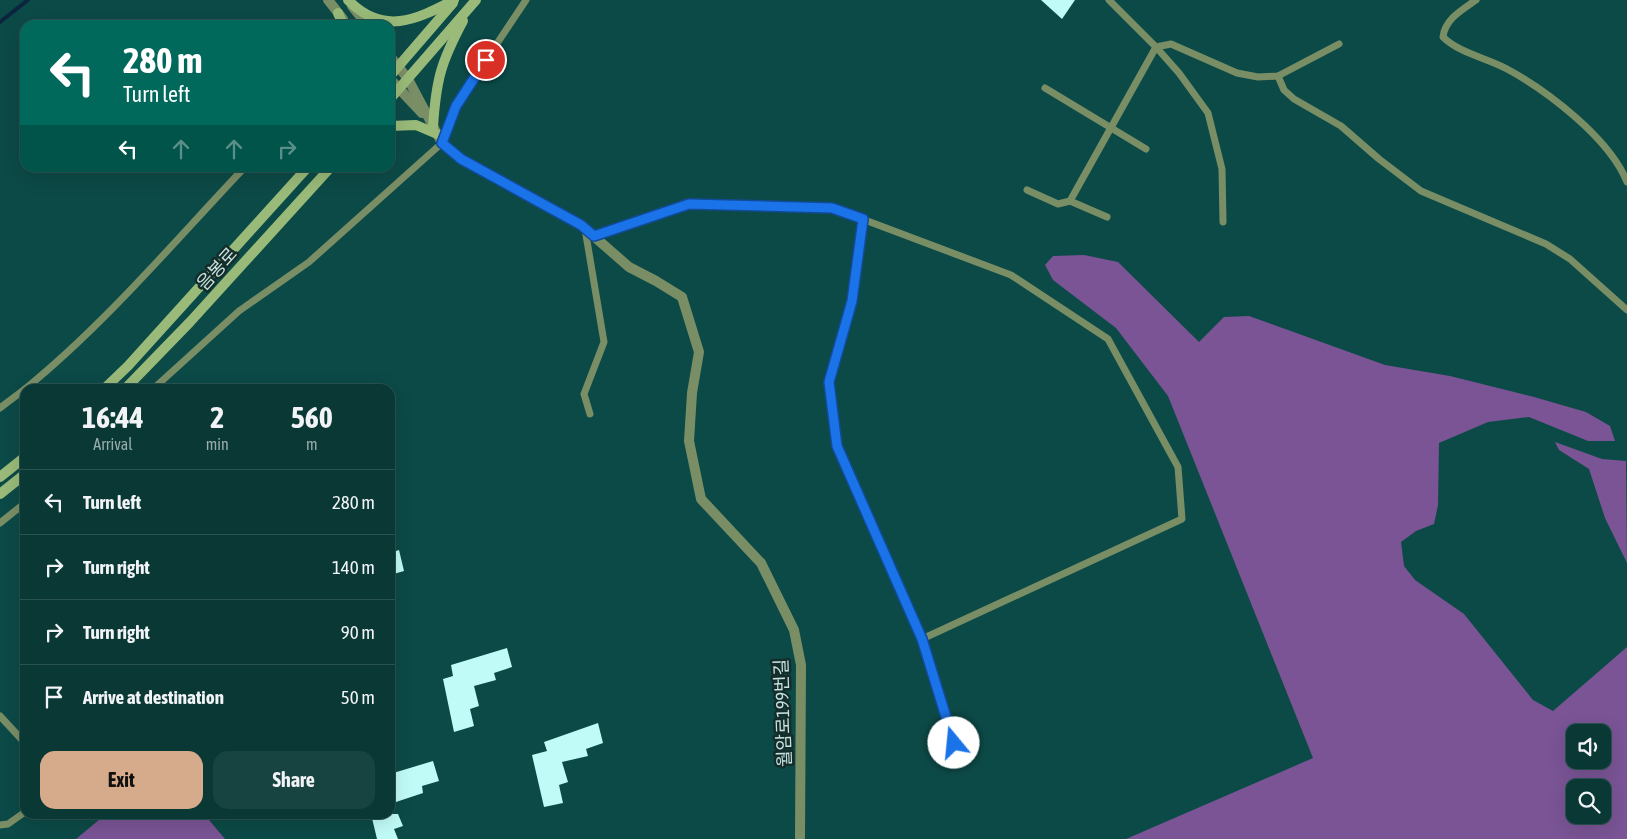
<!DOCTYPE html>
<html lang="en">
<head>
<meta charset="utf-8">
<style>
	:root { --surface:#093835; --page:#174341; --text:#f1f3f6; --muted:#99acad; --line:#295250; --accent:#d6ab8b }
	body { margin:0; font-family:"Asap Condensed","Noto Sans KR",sans-serif; background:var(--page); color:var(--text); height:100vh; display:flex; flex-direction:column; font-size:19px; white-space:nowrap }
	* { box-sizing:border-box; margin:0 }
	p { font-size:16px; color:var(--muted) }
	.icon { flex:none; width:28px; height:28px; fill:none; stroke:currentColor; stroke-width:2; stroke-linecap:round; stroke-linejoin:round }
	.map { position:relative; flex:1; overflow:hidden }
	.sheet { position:absolute; left:20px; top:384px; width:375px; height:435px; display:flex; flex-direction:column; background:var(--surface); border-radius:15px; box-shadow:0 5px 20px #0002,0 0 0 1px var(--line) }
	.sheet>* { flex:none }
	.guide { position:absolute; left:20px; top:20px; width:375px; height:152px; border-radius:15px; box-shadow:0 5px 20px #0002,0 0 0 1px var(--line); background:#00695c; color:#fff; overflow:hidden }
	.tools { position:absolute; left:1566px; top:724px; display:grid; gap:10px }
	.tools a { display:grid; place-items:center; width:45px; height:45px; border-radius:10px; background:var(--surface); box-shadow:0 5px 20px #0002,0 0 0 1px var(--line); font-size:25px }
	.pin { position:absolute; display:grid; place-items:center; width:42px; height:42px; color:#fff; margin:-21px; border:2px solid #fff; border-radius:50%; box-shadow:0 1px 5px #0007 }
	.me { position:absolute; width:55px; margin:-28px; rotate:343deg; stroke-linejoin:round; filter:drop-shadow(0 0 4px #0008) }
	.turn { display:flex; align-items:center; gap:18px; height:105px; padding:0 20px; font-size:22px }
	.turn .icon { width:65px; height:65px; stroke-width:2.5 }
	.turn b { display:block; font-size:35px; line-height:42px }
	.lanes { display:flex; align-items:center; height:48px; padding:0 20px; background:#0003; justify-content:center; gap:25px; direction:ltr }
	.lanes .off { opacity:.35 }
	.eta { display:flex; justify-content:space-evenly; align-items:center; height:85px; text-align:center }
	.eta b { font-size:30px; font-weight:700; line-height:35px }
	.button { display:flex; gap:10px; margin-top:auto; padding:10px 20px }
	.button a { flex:1; height:58px; border-radius:15px; background:var(--accent); color:#111; font-size:20px; font-weight:700; line-height:58px; text-align:center }
	.button a+a { background:var(--page); color:var(--text) }
	ul { padding:0; list-style:none }
	li { display:flex; align-items:center; gap:15px; height:65px; padding:0 20px; border-top:1px solid var(--line) }
	li div { flex:1 }
	li b { display:block; font-size:19px }
	li em { font-style:normal }
	.map>svg:first-child { display:block }
	.green { fill:#7a5495; fill-rule:evenodd }
	.lines { fill:none; stroke-linecap:round; stroke-linejoin:round }
	.stream { stroke:#0c253e; stroke-width:4 }
	.building { fill:#c1fbf7 }
	.service { stroke:#7a8e66; stroke-width:7 }
	.minor { stroke:#7a8e66; stroke-width:10 }
	.tertiary { stroke:#7a8e66; stroke-width:10 }
	.secondary { stroke:#99ba79; stroke-width:10 }
	.route-casing { stroke:#114b97; stroke-width:12 }
	.route { stroke:#1a73e8; stroke-width:9 }
	.labels { text-anchor:middle; stroke-width:5; stroke-linejoin:round; paint-order:stroke }
	.street-label { font-size:18px; fill:#c7e3e1; stroke:#142c2a }
</style>
</head>
<body>
<div class="map">
<svg width="1627" height="839" viewBox="0 0 1627 839">
	<rect width="100%" height="100%" fill="#0c4a47"/>
	<g class="green">
		<path d="M1084,255L1118,262L1199,342L1224,317L1249,316L1385,365L1450,376L1534,397L1586,412L1610,426L1615,441H1588L1529,417L1488,422L1439,443L1438,505L1434,524L1416,531L1401,542L1404,566L1415,580L1464,614L1533,700L1553,711L1627,647V839H1126L1313,758L1168,396L1116,328L1053,280L1045,265L1053,256ZM1575,732H1602V760H1575ZM1575,788H1602V815H1575Z"/>
		<path d="M1555,442L1602,459L1626,461L1627,563L1605,518L1589,469L1559,450Z"/>
		<path d="M106,814H204L225,839H76Z"/>
	</g>
	<g class="lines">
		<path class="stream" d="M0,22L28,0"/>
	</g>
	<g class="building">
		<path d="M1041,0H1075L1062,19Z"/>
		<path d="M399,550L404,571L390,575V553Z"/>
		<path d="M507,648L512,667L494,673L496,680L474,686L479,706L470,709L474,726L454,732L443,679L453,676L451,665Z"/>
		<path d="M598,723L603,743L586,749L588,756L562,762L568,782L559,785L563,803L544,807L532,755L547,751L544,742Z"/>
		<path d="M433,761L439,781L422,786L423,793L390,804V774Z"/>
		<path d="M371,814H398L403,826L394,829L398,839H377Z"/>
	</g>
	<g class="lines">
		<g class="service">
			<path d="M1476,0C1462,10 1445,19 1443,37C1459,53 1487,58 1507,69C1548,91 1610,139 1627,182"/>
			<path d="M1278,76L1284,90L1294,99L1341,126L1379,159L1421,191L1546,244L1570,259L1627,310"/>
			<path d="M1045,88L1146,149"/>
			<path d="M1027,190L1058,204L1070,201L1156,47L1109,0"/>
			<path d="M1070,201L1107,217"/>
			<path d="M1223,222L1222,169L1208,113L1179,73L1156,47L1171,44L1237,73L1258,77L1278,76L1339,44"/>
			<path d="M585,229L604,342L584,394L590,414"/>
			<path d="M594,236L689,204L833,208L1011,275L1108,339L1178,467L1182,519L922,639L837,446L829,382L851,301L863,219"/>
			<path d="M25,389C106,323 173,243 244,168"/>
			<path d="M153,389L239,311L309,262L442,143L456,105L526,0"/>
			<path d="M0,408L25,389"/>
			<path d="M0,523L25,503"/>
			<path d="M922,639L960,760"/>
			<path d="M0,716L25,743"/>
			<path d="M0,825L8,824L25,812"/>
		</g>
		<path class="minor" d="M581,225L629,267L656,281L682,297L699,352L692,393L689,441L701,499L761,563L794,630L801,665L800,839"/>
		<g class="tertiary">
			<path d="M328,0L343,19"/>
			<path d="M352,6L367,25"/>
			<path d="M390,56L408,79L442,143L461,159L581,225"/>
			<path d="M390,79L422,113"/>
		</g>
		<g class="secondary">
			<path d="M348,0C383,36 416,20 454,0"/>
			<path d="M338,13L343,25"/>
			<path d="M390,76L453,3"/>
			<path d="M390,99L476,0"/>
			<path d="M390,126L416,125L437,134"/>
			<path d="M433,127C436,80 441,62 463,21"/>
			<path d="M104,389L128,366L307,168"/>
			<path d="M125,389L190,322L330,168"/>
			<path d="M0,477L25,457"/>
			<path d="M0,494L25,474"/>
		</g>
	</g>
	<g class="lines">
		<defs>
			<path id="route" d="M486,60L456,106L442,143L461,159L581,225L594,236L689,204L832,208L863,219L852,301L829,382L837,446L922,639L954,743"/>
		</defs>
		<use href="#route" class="route-casing"/>
		<use href="#route" class="route"/>
	</g>
	<g class="labels">
		<g class="street-label">
			<text transform="translate(217 269) rotate(-48)" y="6">음봉로</text>
			<text transform="translate(783 713) rotate(-92)" y="6">월암로199번길</text>
		</g>
	</g>
</svg>
<div class="tools">
<a><svg class="icon" aria-label="sound" viewBox="0 0 24 24"><path d="M4 9h4l5-4v14l-5-4H4zM17 9q2 3 0 6"/></svg></a>
<a><svg class="icon" aria-label="search" viewBox="0 0 24 24"><circle cx="10" cy="10" r="6"/><path d="M15 15l6 6"/></svg></a>
</div>
<div class="pin" style="left:486px;top:60px;background:#d93025"><svg class="icon" aria-label="arrive" viewBox="0 0 24 24"><path d="M6 21V4h12l-3 4 3 4H6"/></svg></div>
<svg class="me" style="left:954px;top:743px" viewBox="-20 -20 40 40"><circle r="19" fill="#fff"/><path d="M0-13L10 11 0 6-10 11z" fill="#1a73e8"/></svg>
<div class="guide">
<div class="turn"><svg class="icon" aria-label="left" viewBox="0 0 24 24"><path d="M17 20v-9H6M10 6l-5 5 5 5"/></svg><div><b>280 m</b>Turn left</div></div>
<div class="lanes"><svg class="icon" aria-label="left" viewBox="0 0 24 24"><path d="M17 20v-9H6M10 6l-5 5 5 5"/></svg><svg class="icon off" aria-label="ahead" viewBox="0 0 24 24"><path d="M12 20V5M6 11l6-6 6 6"/></svg><svg class="icon off" aria-label="ahead" viewBox="0 0 24 24"><path d="M12 20V5M6 11l6-6 6 6"/></svg><svg class="icon off" aria-label="right" viewBox="0 0 24 24"><path d="M7 20v-9h11M14 6l5 5-5 5"/></svg></div>
</div>
<section class="sheet">
<div class="eta">
<div><b>16:44</b><p>Arrival</p></div>
<div><b>2</b><p>min</p></div>
<div><b>560</b><p>m</p></div>
</div>
<ul>
<li><svg class="icon" aria-label="left" viewBox="0 0 24 24"><path d="M17 20v-9H6M10 6l-5 5 5 5"/></svg><div><b>Turn left</b></div><em>280 m</em></li>
<li><svg class="icon" aria-label="right" viewBox="0 0 24 24"><path d="M7 20v-9h11M14 6l5 5-5 5"/></svg><div><b>Turn right</b></div><em>140 m</em></li>
<li><svg class="icon" aria-label="right" viewBox="0 0 24 24"><path d="M7 20v-9h11M14 6l5 5-5 5"/></svg><div><b>Turn right</b></div><em>90 m</em></li>
<li><svg class="icon" aria-label="arrive" viewBox="0 0 24 24"><path d="M6 21V4h12l-3 4 3 4H6"/></svg><div><b>Arrive at destination</b></div><em>50 m</em></li>
</ul>
<div class="button"><a>Exit</a><a>Share</a></div>
</section>
</div>
</body>
</html>
